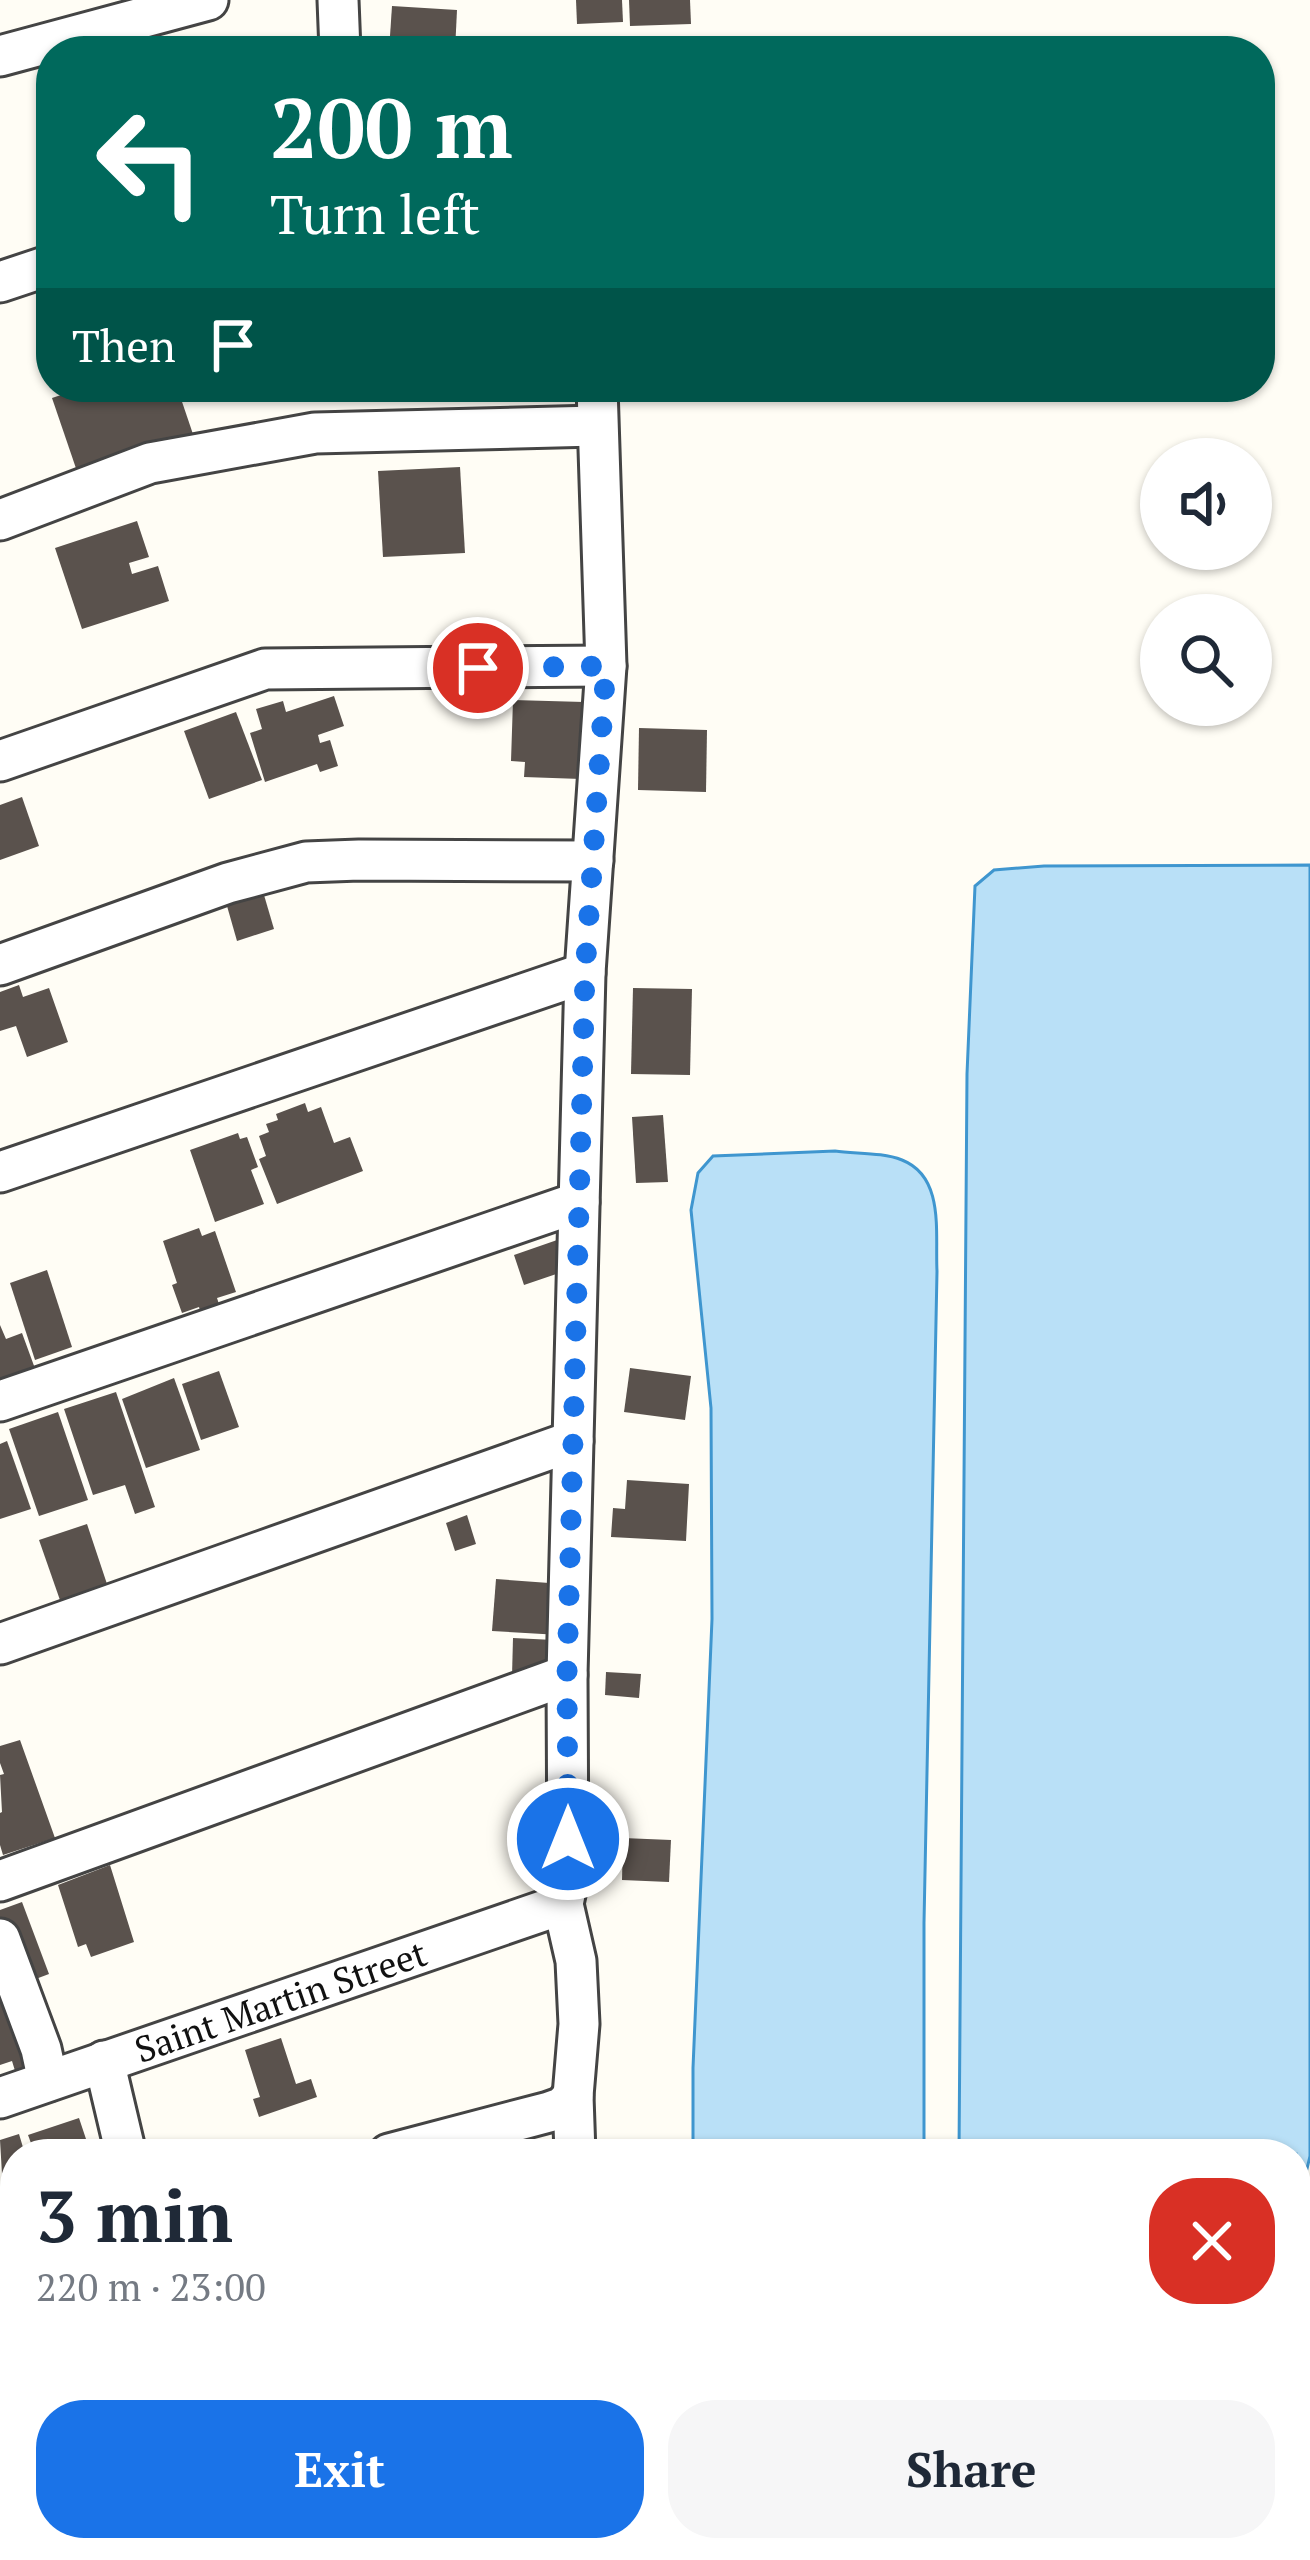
<!DOCTYPE html>
<html lang="en">
<head>
<meta charset="utf-8">
<style>
	:root { --surface:#fff; --page:#f6f6f7; --text:#1f2937; --muted:#747a83; --accent:#1a73e8 }
	body { margin:0; font-family:"PT Serif",serif; background:var(--page); color:var(--text); height:100vh; display:flex; flex-direction:column; font-size:45px; white-space:nowrap }
	* { box-sizing:border-box; margin:0 }
	p { font-size:39px; color:var(--muted) }
	.icon { flex:none; width:66px; height:66px; fill:none; stroke:currentColor; stroke-width:2; stroke-linecap:round; stroke-linejoin:round }
	.map { position:relative; flex:1; overflow:hidden }
	.sheet { position:absolute; left:0px; top:2139px; width:1311px; height:423px; display:flex; flex-direction:column; background:var(--surface); border-radius:48px 48px 0 0; box-shadow:0 3px 9px #0004 }
	.sheet>* { flex:none }
	.guide { position:absolute; left:36px; top:36px; width:1239px; height:366px; border-radius:48px; box-shadow:0 3px 9px #0004; background:#00695c; color:#fff; overflow:hidden }
	.fabs { position:absolute; left:1140px; top:438px; display:grid; gap:24px }
	.fabs a { display:grid; place-items:center; width:132px; height:132px; border-radius:50%; background:var(--surface); box-shadow:0 3px 9px #0004; font-size:60px }
	.pin { position:absolute; display:grid; place-items:center; width:102px; height:102px; color:#fff; margin:-51px; border:6px solid #fff; border-radius:50%; box-shadow:0 3px 12px #0007 }
	.me { position:absolute; width:132px; margin:-66px; rotate:0deg; stroke-linejoin:round; filter:drop-shadow(0 0 9px #0008) }
	.turn { display:flex; align-items:center; gap:42px; height:252px; padding:0 36px; font-size:54px }
	.turn .icon { width:156px; height:156px; stroke-width:2.5 }
	.turn b { display:block; font-size:84px; line-height:102px }
	.then { display:flex; align-items:center; height:114px; padding:0 36px; background:#0003; gap:24px; font-size:45px }
	.round { display:grid; place-items:center; flex:none; width:126px; height:126px; border-radius:48px; background:var(--page) }
	.overview { display:flex; align-items:center; justify-content:space-between; height:204px; padding:0 36px }
	h1 { font-size:72px; font-weight:800; line-height:90px }
	.cta { display:flex; gap:24px; margin-top:auto; padding:24px 36px }
	.cta a { flex:1; height:138px; border-radius:48px; background:var(--accent); color:#fff; font-size:48px; font-weight:800; line-height:138px; text-align:center }
	.cta a+a { background:var(--page); color:var(--text) }
	.map>svg:first-child { display:block }
	.water { fill:#b9e0f7; stroke:#3f96cf; stroke-width:3 }
	.lines { fill:none; stroke-linecap:round; stroke-linejoin:round }
	.stream { stroke:#3f96cf; stroke-width:12 }
	.building { fill:#5a524d }
	.minor-casing { stroke:#444; stroke-width:45 }
	.minor { stroke:#fff; stroke-width:39 }
	.route { stroke:#1a73e8; stroke-width:21; stroke-dasharray:0 37.8 }
	.labels { text-anchor:middle; stroke-width:12; stroke-linejoin:round; paint-order:stroke }
	.street-label { font-size:36px; fill:#111; stroke:#fff }
</style>
</head>
<body>
<div class="map">
<svg width="1310" height="2560" viewBox="0 0 1310 2560">
	<rect width="100%" height="100%" fill="#fffdf5"/>
	<g class="water">
		<path d="M1310,865V2156L1296,2215V2154H959L967,1074L975,886L994,870L1044,866Z"/>
		<path d="M835,1151C855,1154 882,1152 902,1160C945,1177 935,1233 937,1271L924,1923V2154H693V2068L712,1619L711,1408L691,1210L698,1173L713,1156Z"/>
		<path d="M1310,2407V2560H1114L1133,2547H1296V2426Z"/>
		<path d="M698,2547H978L960,2560H698Z"/>
	</g>
	<g class="lines">
		<g class="stream">
			<path d="M1296,2348L1310,2331"/>
			<path d="M1043,2560L1061,2547"/>
		</g>
	</g>
	<g class="building">
		<path d="M576,0H622L623,22L577,24Z"/>
		<path d="M629,0H690L691,24L630,26Z"/>
		<path d="M392,6L457,10L455,51H389Z"/>
		<path d="M85,387H177L196,443L81,483L52,398Z"/>
		<path d="M460,467L465,553L383,557L378,471Z"/>
		<path d="M137,521L149,557L129,563L132,574L158,566L169,601L82,629L55,548Z"/>
		<path d="M334,696L344,726L318,735L320,743L330,740L338,766L320,772L317,764L265,782L250,733L262,729L256,709L283,701L286,712Z"/>
		<path d="M513,700L584,702L581,779L524,777L525,762L511,761Z"/>
		<path d="M236,712L262,780L209,799L184,731Z"/>
		<path d="M639,728L707,730L706,792L638,790Z"/>
		<path d="M22,797L39,846L0,860V805Z"/>
		<path d="M264,895L274,929L237,941L227,906Z"/>
		<path d="M19,985L23,997L49,988L68,1042L27,1057L16,1026L0,1031V992Z"/>
		<path d="M633,988L692,989L690,1075L631,1074Z"/>
		<path d="M305,1103L308,1112L321,1107L334,1143L350,1137L363,1171L277,1204L259,1159L266,1156L259,1136L269,1132L266,1124L278,1120L276,1114Z"/>
		<path d="M663,1115L668,1182L636,1183L632,1117Z"/>
		<path d="M238,1133L240,1139L247,1137L258,1167L251,1170L264,1204L215,1222L190,1150Z"/>
		<path d="M199,1228L202,1236L215,1231L236,1292L217,1298L221,1310L202,1317L199,1307L182,1313L172,1285L177,1283L163,1241Z"/>
		<path d="M560,1239L571,1269L524,1285L514,1255Z"/>
		<path d="M47,1270L72,1347L35,1360L10,1283Z"/>
		<path d="M0,1325L6,1339L22,1333L37,1374L0,1388Z"/>
		<path d="M630,1368L691,1376L685,1420L624,1412Z"/>
		<path d="M219,1371L239,1427L201,1440L182,1384Z"/>
		<path d="M174,1378L200,1450L146,1468L122,1399Z"/>
		<path d="M116,1392L155,1507L135,1514L125,1485L93,1495L64,1409Z"/>
		<path d="M58,1412L88,1500L39,1516L9,1429Z"/>
		<path d="M7,1441L31,1509L0,1519V1444Z"/>
		<path d="M627,1480L689,1484L686,1541L611,1537L613,1508L625,1509Z"/>
		<path d="M467,1515L476,1544L455,1551L446,1523Z"/>
		<path d="M87,1524L108,1587L61,1603L39,1540Z"/>
		<path d="M496,1579L563,1584L560,1635L492,1631Z"/>
		<path d="M513,1638L554,1640L553,1677L512,1676Z"/>
		<path d="M606,1672L641,1674L639,1698L605,1695Z"/>
		<path d="M20,1740L55,1838L3,1855L0,1845V1813L2,1812L0,1775L4,1774L0,1763V1746Z"/>
		<path d="M623,1838L671,1840L669,1882L622,1880Z"/>
		<path d="M110,1865L134,1942L91,1957L86,1944L78,1947L58,1885Z"/>
		<path d="M22,1902L49,1974L25,1983L0,1918V1910Z"/>
		<path d="M12,1995L39,2065L16,2074L12,2061L0,2065V2000Z"/>
		<path d="M281,2038L296,2084L311,2079L317,2097L259,2117L253,2099L260,2097L245,2050Z"/>
		<path d="M79,2118L91,2154H35L28,2135Z"/>
		<path d="M19,2134L25,2154H15V2169L2,2174L0,2140Z"/>
		<path d="M15,2198V2252L0,2257V2203Z"/>
	</g>
	<g class="lines">
		<defs>
			<g id="minor">
				<path d="M338,0L340,51"/>
				<path d="M0,56L208,0"/>
				<path d="M0,282L51,265"/>
				<path d="M0,520L150,463L315,433L596,426"/>
				<path d="M0,761L265,669L606,666"/>
				<path d="M0,965L228,883L306,862L359,860L593,861"/>
				<path d="M0,1172L585,973"/>
				<path d="M0,1401L579,1202"/>
				<path d="M0,1644L573,1441"/>
				<path d="M0,1881L567,1675"/>
				<path d="M0,1939L41,2049L48,2081"/>
				<path d="M104,2061L126,2154"/>
				<path id="s1" d="M0,2098L563,1904"/>
				<path d="M389,2154L549,2112L563,2107L573,2096"/>
				<path d="M575,2154L573,2096L579,2024L576,1961L563,1904L568,1880L567,1675L585,973L606,666L597,387"/>
				<path d="M0,2408L15,2465"/>
				<path d="M37,2547L40,2560"/>
				<path d="M225,2547L228,2560"/>
				<path d="M596,2547L597,2560"/>
			</g>
		</defs>
		<use href="#minor" class="minor-casing"/>
		<use href="#minor" class="minor"/>
	</g>
	<g class="lines">
		<path class="route" d="M478,668L606,666L585,973L567,1675L568,1839"/>
	</g>
	<g class="labels">
		<g class="street-label">
			<text dy="13" stroke="none"><textPath href="#s1" startOffset="297">Saint Martin Street</textPath></text>
		</g>
	</g>
</svg>
<div class="fabs">
<a><svg class="icon" aria-label="sound" viewBox="0 0 24 24"><path d="M4 9h4l5-4v14l-5-4H4zM17 9q2 3 0 6"/></svg></a>
<a><svg class="icon" aria-label="search" viewBox="0 0 24 24"><circle cx="10" cy="10" r="6"/><path d="M15 15l6 6"/></svg></a>
</div>
<div class="pin" style="left:478px;top:668px;background:#d93025"><svg class="icon" aria-label="arrive" viewBox="0 0 24 24"><path d="M6 21V4h12l-3 4 3 4H6"/></svg></div>
<svg class="me" style="left:568px;top:1839px" viewBox="-20 -20 40 40"><circle r="17" fill="#1a73e8" stroke="#fff" stroke-width="3"/><path d="M0-11L8 9 0 5-8 9z" fill="#fff"/></svg>
<div class="guide">
<div class="turn"><svg class="icon" aria-label="left" viewBox="0 0 24 24"><path d="M17 20v-9H6M10 6l-5 5 5 5"/></svg><div><b>200 m</b>Turn left</div></div>
<div class="then">Then<svg class="icon" aria-label="arrive" viewBox="0 0 24 24"><path d="M6 21V4h12l-3 4 3 4H6"/></svg></div>
</div>
<section class="sheet">
<div class="overview"><div><h1>3 min</h1><p>220 m · 23:00</p></div><a class="round" style="background:#d93025;color:#fff"><svg class="icon" aria-label="close" viewBox="0 0 24 24"><path d="M6 6l12 12M18 6L6 18"/></svg></a></div>
<div class="cta"><a>Exit</a><a>Share</a></div>
</section>
</div>
</body>
</html>
